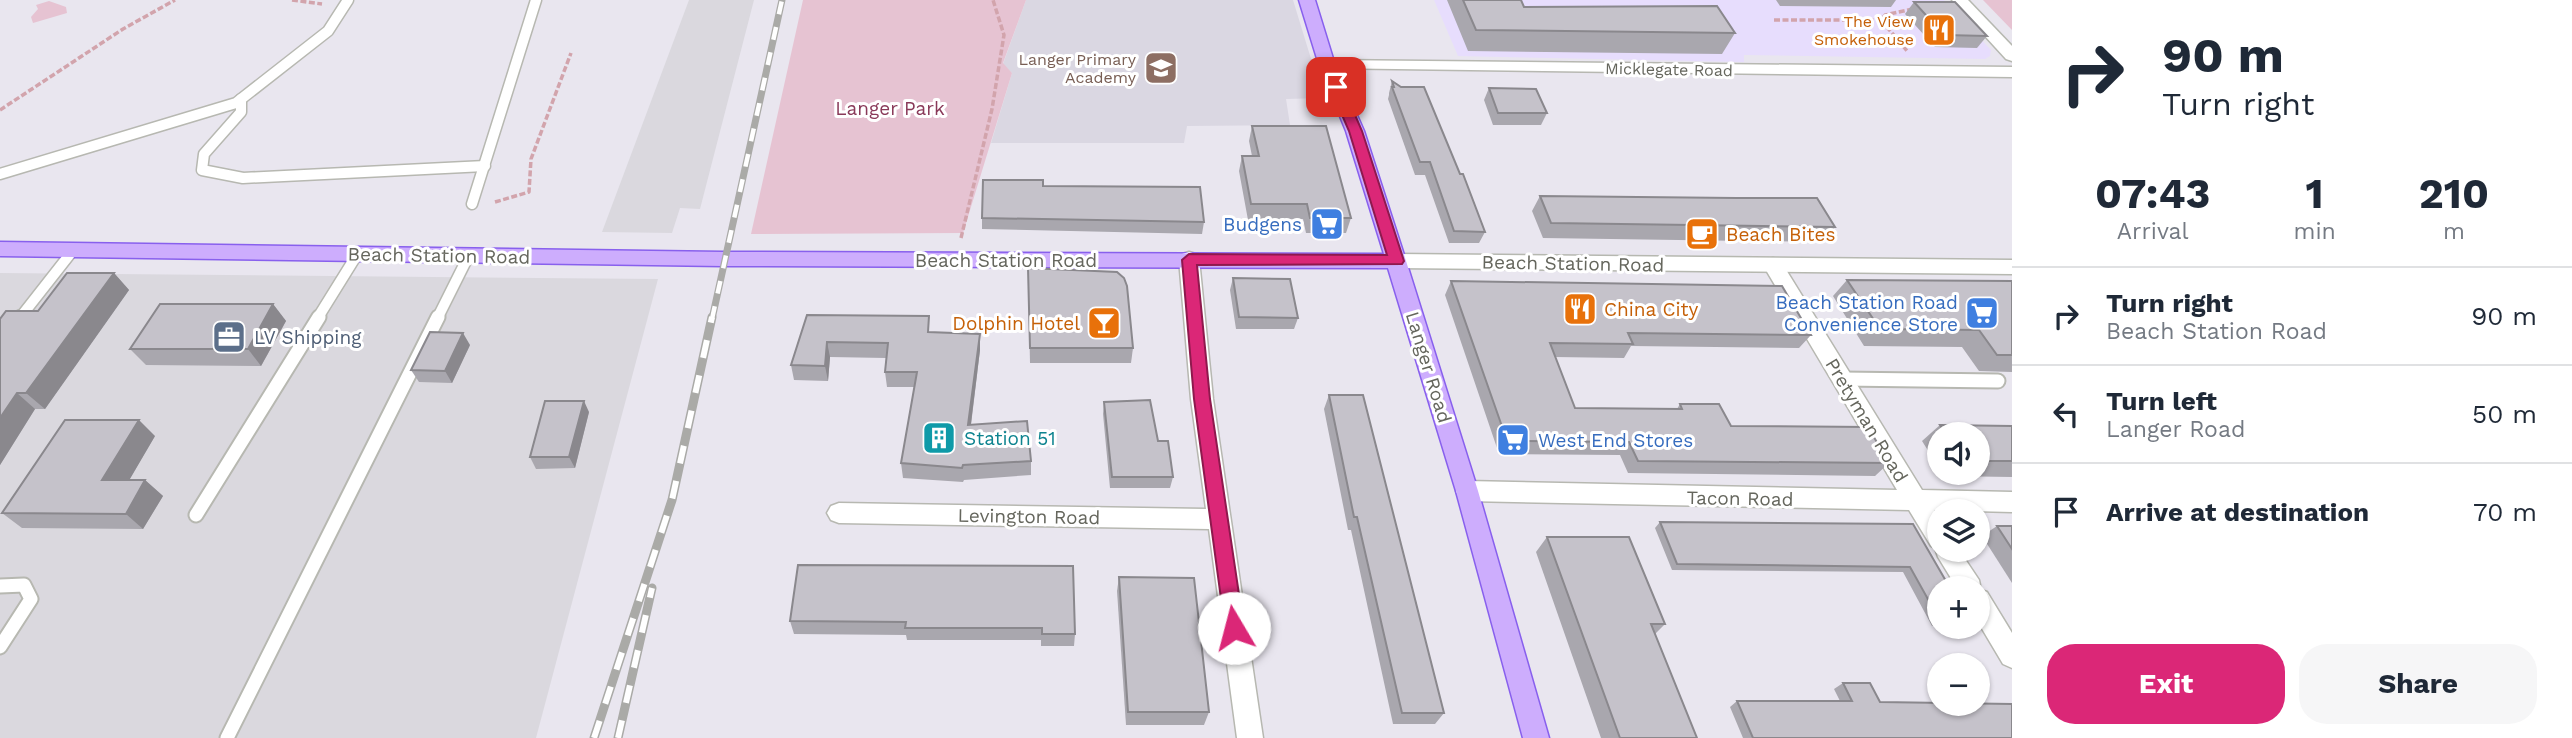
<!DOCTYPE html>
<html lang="en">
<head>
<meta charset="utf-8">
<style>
	:root { --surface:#fff; --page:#f6f6f7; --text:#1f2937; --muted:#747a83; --line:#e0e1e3; --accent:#db2777 }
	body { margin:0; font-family:"Work Sans",sans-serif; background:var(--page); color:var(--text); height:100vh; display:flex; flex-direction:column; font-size:26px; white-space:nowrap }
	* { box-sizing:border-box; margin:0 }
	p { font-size:23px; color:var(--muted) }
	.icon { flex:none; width:38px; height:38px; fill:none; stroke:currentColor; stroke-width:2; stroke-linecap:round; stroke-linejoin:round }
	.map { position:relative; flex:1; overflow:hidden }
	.panel { display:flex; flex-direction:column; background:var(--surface); width:560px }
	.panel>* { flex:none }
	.top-card { background:#fff; color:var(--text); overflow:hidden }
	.buttons { position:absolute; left:1927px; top:422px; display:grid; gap:14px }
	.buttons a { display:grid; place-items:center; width:63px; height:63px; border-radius:50%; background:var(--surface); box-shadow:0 2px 5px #0004; font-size:35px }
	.pin { position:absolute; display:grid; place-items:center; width:60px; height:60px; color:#fff; margin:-30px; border-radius:14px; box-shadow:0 4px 10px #0006 }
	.me { position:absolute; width:77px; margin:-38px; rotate:352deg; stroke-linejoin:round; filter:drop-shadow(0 0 5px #0008) }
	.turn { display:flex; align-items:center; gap:24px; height:147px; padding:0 35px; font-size:32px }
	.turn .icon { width:91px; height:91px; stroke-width:2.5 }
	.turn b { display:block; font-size:49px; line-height:60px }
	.eta { display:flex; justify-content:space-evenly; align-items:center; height:119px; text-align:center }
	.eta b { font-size:42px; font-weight:700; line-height:49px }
	.primary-button { display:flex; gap:14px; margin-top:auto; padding:14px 35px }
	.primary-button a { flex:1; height:80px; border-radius:28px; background:var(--accent); color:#fff; font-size:28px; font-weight:700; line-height:80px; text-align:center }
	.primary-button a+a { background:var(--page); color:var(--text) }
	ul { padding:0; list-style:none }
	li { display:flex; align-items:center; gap:21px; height:98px; padding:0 35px; border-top:2px solid var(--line) }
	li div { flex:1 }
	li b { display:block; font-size:26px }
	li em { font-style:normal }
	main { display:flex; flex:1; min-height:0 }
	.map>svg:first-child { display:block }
	.commercial { fill:#e7ddfd }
	.industrial { fill:#dad8de }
	.education { fill:#dad7e2 }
	.green { fill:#e6c3d2 }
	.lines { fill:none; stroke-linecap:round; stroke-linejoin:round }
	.lane-far1-casing { stroke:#b7b8b1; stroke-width:13 }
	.lane-casing { stroke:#b7b8b1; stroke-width:17 }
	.street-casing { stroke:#b7b8b1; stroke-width:3 }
	.secondary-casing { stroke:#b6b8b0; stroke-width:3 }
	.primary-casing { stroke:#8860ed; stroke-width:3 }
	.path { stroke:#d2a4ac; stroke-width:3.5; stroke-dasharray:6 2.5; stroke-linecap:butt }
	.lane-far1 { stroke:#fff; stroke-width:10 }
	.lane { stroke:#fff; stroke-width:13 }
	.street { fill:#fff; fill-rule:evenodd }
	.secondary { fill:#fff; fill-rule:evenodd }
	.primary { fill:#cdadfd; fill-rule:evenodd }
	.rail-far1-casing { stroke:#aaaaa7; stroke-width:7 }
	.rail-casing { stroke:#aaaaa7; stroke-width:9 }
	.rail-far1 { stroke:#fff; stroke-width:4.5; stroke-dasharray:13; stroke-linecap:butt }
	.rail { stroke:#fff; stroke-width:6; stroke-dasharray:18; stroke-linecap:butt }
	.wall { fill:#a9a7ae }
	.shaded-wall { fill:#8a888d }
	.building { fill:#c5c2ca; stroke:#8a888d; stroke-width:2 }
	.route { fill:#db2777; stroke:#8e194d; stroke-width:2 }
	.labels { text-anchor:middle; stroke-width:6; stroke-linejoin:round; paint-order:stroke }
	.far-food-label { font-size:16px; fill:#c56008; stroke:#fff; text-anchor:end }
	.far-education-label { font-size:16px; fill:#785e54; stroke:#fff; text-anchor:end }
	.far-street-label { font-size:16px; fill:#65665d; stroke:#fff }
	.park-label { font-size:19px; fill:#893959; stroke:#fff }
	.shop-label { font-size:19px; fill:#366cbe; stroke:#fff; text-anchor:end }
	.food-label { font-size:19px; fill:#c56008; stroke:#fff; text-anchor:start }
	.street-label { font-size:19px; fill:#65665d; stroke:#fff }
	.service-label { font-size:19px; fill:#4e5e75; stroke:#fff; text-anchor:start }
	.culture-label { font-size:19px; fill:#0d838f; stroke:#fff; text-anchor:start }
</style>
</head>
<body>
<main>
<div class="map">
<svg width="2012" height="738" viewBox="0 0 2012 738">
	<rect width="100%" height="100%" fill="#e9e6ef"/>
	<path class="commercial" d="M1434,0H1944L1991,50L1990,56L1985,59L1744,55V62L1458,56Z"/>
	<g class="industrial">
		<path d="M689,0H754L700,209L680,208L672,233L602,232Z"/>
		<path d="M0,273L658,279L536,738H0Z"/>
	</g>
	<path class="education" d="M1026,0H1293L1323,98L1286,99L1290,125L1187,126L1184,143H991L1012,73L1003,64Z"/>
	<g class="green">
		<path d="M803,0H1026L1003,63L1012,73L963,233L751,234Z"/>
		<path d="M1983,0H2012V30Z"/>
		<path d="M49,1L66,7L67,13L33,23L31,17L38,9L36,5Z"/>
	</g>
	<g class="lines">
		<defs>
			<g id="lane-far1">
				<path d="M241,99V112L204,154L202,170L243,178L485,166"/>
				<path d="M0,174L236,103L328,31L348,0"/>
				<path d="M472,204L536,0"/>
				<path d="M19,319L74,249"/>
				<path d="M317,319L358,253"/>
				<path d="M437,319L469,255"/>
			</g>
			<g id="lane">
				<path d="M0,343L21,317"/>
				<path d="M1842,379L1998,381"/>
				<path d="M196,515L319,317"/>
				<path d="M0,586L24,585L31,599L0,647"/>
				<path d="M227,738L438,317"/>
			</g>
			<g id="street">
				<path d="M1327,60L2012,67V77L1321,68L1319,65Z"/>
				<path d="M1189,252L1196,254L1199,259L1213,399L1263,738H1237L1209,529L839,523L831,520L827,513L831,506L839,503L1206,509L1191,399L1179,259L1182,254Z"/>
				<path d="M1773,258L1780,260L1922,490L2012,492V512L1934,510L1939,518V550H1959L1979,580L1981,590L1987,592L2012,633V668L2003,664L1978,622V588H1957L1938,557L1935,548L1931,546L1909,510L1467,501L1459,498L1456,491L1459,484L1467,481L1897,490L1763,265L1766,260Z"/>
			</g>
			<g id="secondary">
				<path d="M1952,0H1968L2012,46V61L2006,59Z"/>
				<path d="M1396,254L2012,260V274L1396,268L1389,266L1386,261L1389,256Z"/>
			</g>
			<path id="primary" d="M1299,0H1315L1335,65L1364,131L1406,261L1478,491L1549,738H1523L1456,491L1388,268L723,266L0,256V242L723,252L1384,254L1346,131L1319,65Z"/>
		</defs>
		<use href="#lane-far1" class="lane-far1-casing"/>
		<use href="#lane" class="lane-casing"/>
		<use href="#street" class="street-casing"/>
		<use href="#secondary" class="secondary-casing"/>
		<use href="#primary" class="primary-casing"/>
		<g class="path">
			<path d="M292,0L322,4"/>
			<path d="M1774,20H1881L1885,15L1913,9"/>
			<path d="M1881,20L1908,52"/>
			<path d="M0,110L123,29L175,0"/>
			<path d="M495,202L529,192L531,159L571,53"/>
			<path d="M961,238L992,109L1004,35L993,0"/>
		</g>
		<use href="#lane-far1" class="lane-far1"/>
		<use href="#lane" class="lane"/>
		<use href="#street" class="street"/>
		<use href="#secondary" class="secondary"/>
		<use href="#primary" class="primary"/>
		<defs>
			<path id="rail-far1" d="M712,319L782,0"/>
			<g id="rail">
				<path d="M594,738L672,500L712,317"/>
				<path d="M618,738L652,588"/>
			</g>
		</defs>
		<use href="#rail-far1" class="rail-far1-casing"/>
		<use href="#rail" class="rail-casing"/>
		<use href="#rail-far1" class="rail-far1"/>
		<use href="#rail" class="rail"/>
	</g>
	<g class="wall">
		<path d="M1447,0H1521L1524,7L1735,33L1722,54L1468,51Z"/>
		<path d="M1776,0H1896L1891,7L1780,6Z"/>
		<path d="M1914,2L1987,36L1977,48L1935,47L1905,14Z"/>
		<path d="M1392,81L1460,174L1485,232L1479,243H1449L1425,175H1415L1388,99L1389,95V93Z"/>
		<path d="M1489,88L1547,113L1541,125H1493L1484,100Z"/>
		<path d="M1252,126L1351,218L1346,233H1306L1303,219L1248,220L1239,171L1242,156H1252L1249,141Z"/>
		<path d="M1043,186L1204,222L1202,234L982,229V218Z"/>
		<path d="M1540,196L1736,198L1835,227L1823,242L1543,238L1532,211Z"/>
		<path d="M1028,268L1133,348L1131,363H1030Z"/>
		<path d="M114,273L129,290L45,409H35L0,465V319L38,311Z"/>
		<path d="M1233,278L1298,318L1294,329H1236L1230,290Z"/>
		<path d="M1847,280L2012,281V372L1979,371L1962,347L1864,346L1833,296Z"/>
		<path d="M1451,281L1811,335L1799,348L1631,346L1624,358L1555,357L1575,408L1677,409L1680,404L1731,426L1889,463L1875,476L1628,473L1620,455L1504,454L1497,448L1445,295Z"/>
		<path d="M273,304L286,321L261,366L146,365L130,349Z"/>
		<path d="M807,315L930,332L980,350L971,425L1031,461V475L964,480L963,482L903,478L901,463L914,387H887L885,372L886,358L830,357L828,381L794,380L791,365Z"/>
		<path d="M470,345L452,383L419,382L411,370Z"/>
		<path d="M1329,395L1444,713L1435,724H1393L1351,530H1348L1324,409Z"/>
		<path d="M1104,402L1158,441L1173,477L1170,488H1110L1103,414Z"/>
		<path d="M589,412L575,468L536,469L530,457Z"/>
		<path d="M1940,425L2012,426V477L1944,476L1942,472H1978V434H1939V468L1922,441Z"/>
		<path d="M155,436L129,480H145L163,496L143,529L22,528L2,513Z"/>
		<path d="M1660,522L1913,524L1939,588V626H1932L1903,572L1672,570L1655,528Z"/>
		<path d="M1997,526H2012V583L1982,536Z"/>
		<path d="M1547,537L1665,624L1655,634L1697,738H1601L1536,552Z"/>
		<path d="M798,565L1075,634L1074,646H1041V640H907L906,635L794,634L790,621Z"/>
		<path d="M1119,577L1209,712L1204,725H1126L1117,591Z"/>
		<path d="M1843,683L1880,702L2012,738H1743L1730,707L1737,701H1840L1834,689Z"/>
	</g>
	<g class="shaded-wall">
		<path d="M114,273L129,290L45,409L26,393Z"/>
		<path d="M273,304L286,321L261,366L248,349Z"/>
		<path d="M463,333L470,345L452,383L445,371Z"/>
		<path d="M980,334V350L969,439L968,425Z"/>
		<path d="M827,342L830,357L828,381L825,366Z"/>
		<path d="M17,393L35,409L0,465V418Z"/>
		<path d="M584,401L589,412L575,468L569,457Z"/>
		<path d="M139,420L155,436L120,496L102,480Z"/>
		<path d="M145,480L163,496L143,529L126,514Z"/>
	</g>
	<g class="building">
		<path d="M1463,0H1521L1524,7L1717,6L1735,33L1476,30Z"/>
		<path d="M1914,2H1955L1987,36L1944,35Z"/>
		<path d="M1392,81L1401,87H1424L1460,174H1463L1485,232L1454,231L1430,162H1420L1392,87H1394Z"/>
		<path d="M1489,88L1536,89L1547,113H1498Z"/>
		<path d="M1252,126H1326L1351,218H1310L1307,204H1251L1242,156H1259Z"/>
		<path d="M983,180H1043V186L1200,187L1204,222L982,218Z"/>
		<path d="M1540,196L1736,198H1817L1835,227L1551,223Z"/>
		<path d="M1028,268L1117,272L1124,278L1127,286L1133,348H1030Z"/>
		<path d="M67,273H114L26,393H17L0,418V319L6,311H38Z"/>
		<path d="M1233,278L1290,279L1298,318L1239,317Z"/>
		<path d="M1847,280L2012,281V355H1997L1979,330L1880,329Z"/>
		<path d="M1451,281L1782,286L1811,335L1628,333L1633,344L1550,343L1575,408L1682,409L1680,404H1719L1731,426L1868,427L1889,463L1638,461L1629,442L1512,441L1505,435Z"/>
		<path d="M160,304H273L248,349H130Z"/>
		<path d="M807,315L929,316L928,332L980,334L968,425L1027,421L1031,461L963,465L962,468L901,463L917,372H885L888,343L827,342L825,366L791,365Z"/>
		<path d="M430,332L463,333L445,371L411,370Z"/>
		<path d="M1329,395H1363L1444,713H1402L1357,517H1354Z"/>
		<path d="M1150,400L1158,441H1168L1173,477H1112L1104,402Z"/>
		<path d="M545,401H584L569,457H530Z"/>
		<path d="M65,420H139L102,480H145L126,514L2,513Z"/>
		<path d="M1940,425L2012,426V461H1978V434H1946Z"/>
		<path d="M1660,522L1913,524L1950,588H1939V619L1910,567L1677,564Z"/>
		<path d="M1997,526H2012V549Z"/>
		<path d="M1547,537H1629L1665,624H1651L1697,738H1620Z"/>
		<path d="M798,565L1073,566L1075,634H1042V628H905L906,622L790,621Z"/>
		<path d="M1119,577L1194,578L1209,712H1128Z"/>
		<path d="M1843,683H1870L1880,702L2012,704V738H1753L1737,701H1852Z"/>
	</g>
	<path class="route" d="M1336,83L1343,87L1362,131L1404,261L1402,264L1197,265L1210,399L1244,628L1241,635L1234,637L1228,635L1225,628L1194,399L1182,260L1189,254L1387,255L1349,131L1330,87Z"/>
	<defs>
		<symbol id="restaurant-square" viewBox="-11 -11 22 22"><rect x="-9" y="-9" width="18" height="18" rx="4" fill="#e8710a" stroke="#fff"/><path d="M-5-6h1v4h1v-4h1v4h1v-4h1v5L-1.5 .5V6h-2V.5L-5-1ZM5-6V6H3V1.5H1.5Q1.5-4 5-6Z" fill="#fff"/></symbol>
		<symbol id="school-square" viewBox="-11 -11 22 22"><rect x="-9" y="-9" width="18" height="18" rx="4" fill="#8d6e63" stroke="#fff"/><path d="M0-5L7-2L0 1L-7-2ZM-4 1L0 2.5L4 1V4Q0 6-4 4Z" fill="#fff"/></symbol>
		<symbol id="supermarket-square" viewBox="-11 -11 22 22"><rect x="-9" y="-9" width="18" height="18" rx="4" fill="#3f7fe0" stroke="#fff"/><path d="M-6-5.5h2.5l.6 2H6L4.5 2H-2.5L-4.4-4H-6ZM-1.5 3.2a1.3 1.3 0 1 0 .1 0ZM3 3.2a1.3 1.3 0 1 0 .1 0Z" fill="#fff"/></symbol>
		<symbol id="cafe-square" viewBox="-11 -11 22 22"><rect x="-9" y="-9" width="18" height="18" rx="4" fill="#e8710a" stroke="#fff"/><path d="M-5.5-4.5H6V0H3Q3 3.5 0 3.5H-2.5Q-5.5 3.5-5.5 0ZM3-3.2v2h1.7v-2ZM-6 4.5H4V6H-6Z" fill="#fff"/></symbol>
		<symbol id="bar-square" viewBox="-11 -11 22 22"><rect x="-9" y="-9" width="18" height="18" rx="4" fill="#e8710a" stroke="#fff"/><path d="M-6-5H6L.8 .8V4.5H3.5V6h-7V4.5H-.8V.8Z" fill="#fff"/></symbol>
		<symbol id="office-square" viewBox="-11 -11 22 22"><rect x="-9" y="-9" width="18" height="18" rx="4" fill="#5c6f8a" stroke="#fff"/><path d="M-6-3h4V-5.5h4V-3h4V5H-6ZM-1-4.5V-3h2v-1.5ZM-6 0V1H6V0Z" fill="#fff"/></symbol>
		<symbol id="building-square" viewBox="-11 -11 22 22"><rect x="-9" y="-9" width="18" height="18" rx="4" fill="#0f9aa8" stroke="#fff"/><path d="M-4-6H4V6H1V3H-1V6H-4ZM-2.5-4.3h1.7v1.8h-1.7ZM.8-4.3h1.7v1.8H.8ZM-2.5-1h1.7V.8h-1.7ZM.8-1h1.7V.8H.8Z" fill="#fff"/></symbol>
	</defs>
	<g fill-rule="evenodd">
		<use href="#restaurant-square" x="1920" y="11" width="38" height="38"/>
		<use href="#school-square" x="1142" y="49" width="38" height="38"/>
		<use href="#supermarket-square" x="1308" y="205" width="38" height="38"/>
		<use href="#cafe-square" x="1683" y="215" width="38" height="38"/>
		<use href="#restaurant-square" x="1561" y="290" width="38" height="38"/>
		<use href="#supermarket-square" x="1963" y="294" width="38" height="38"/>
		<use href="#bar-square" x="1085" y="304" width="38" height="38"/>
		<use href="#office-square" x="210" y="318" width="38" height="38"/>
		<use href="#building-square" x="920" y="419" width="38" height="38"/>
		<use href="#supermarket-square" x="1494" y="421" width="38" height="38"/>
	</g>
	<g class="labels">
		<g class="far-food-label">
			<text x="1914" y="27">The View<tspan x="1914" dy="18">Smokehouse</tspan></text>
		</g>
		<g class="far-education-label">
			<text x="1136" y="65">Langer Primary<tspan x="1136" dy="18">Academy</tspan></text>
		</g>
		<g class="far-street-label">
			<text transform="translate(1669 69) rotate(1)" y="6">Micklegate Road</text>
		</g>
		<g class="park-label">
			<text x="890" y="115">Langer Park</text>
		</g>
		<g class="shop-label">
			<text x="1302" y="231">Budgens</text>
			<text x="1958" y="309">Beach Station Road<tspan x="1958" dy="22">Convenience Store</tspan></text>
			<text x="1538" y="447" text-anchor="start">West End Stores</text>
		</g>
		<g class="food-label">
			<text x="1726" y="241">Beach Bites</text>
			<text x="1604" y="316">China City</text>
			<text x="1080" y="330" text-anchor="end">Dolphin Hotel</text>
		</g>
		<g class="street-label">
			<text transform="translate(439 255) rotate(1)" y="7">Beach Station Road</text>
			<text x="1006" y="267">Beach Station Road</text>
			<text transform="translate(1573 263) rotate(1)" y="7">Beach Station Road</text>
			<text transform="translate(1429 367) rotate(73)" y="7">Langer Road</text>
			<text transform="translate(1867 420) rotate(59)" y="7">Pretyman Road</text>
			<text transform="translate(1740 498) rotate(1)" y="7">Tacon Road</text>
			<text transform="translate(1029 516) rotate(1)" y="7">Levington Road</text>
		</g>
		<g class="service-label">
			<text x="254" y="344">LV Shipping</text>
		</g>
		<g class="culture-label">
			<text x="964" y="445">Station 51</text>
		</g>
	</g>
</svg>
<div class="buttons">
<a><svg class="icon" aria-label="sound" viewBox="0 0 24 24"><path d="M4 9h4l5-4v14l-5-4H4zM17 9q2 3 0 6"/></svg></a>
<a><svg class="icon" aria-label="layers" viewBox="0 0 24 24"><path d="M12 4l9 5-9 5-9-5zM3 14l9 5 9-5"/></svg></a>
<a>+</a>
<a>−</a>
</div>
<div class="pin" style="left:1336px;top:87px;background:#d93025"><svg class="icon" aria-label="arrive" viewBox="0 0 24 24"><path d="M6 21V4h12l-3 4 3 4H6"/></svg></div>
<svg class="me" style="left:1234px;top:628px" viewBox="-20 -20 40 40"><circle r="19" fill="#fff"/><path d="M0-13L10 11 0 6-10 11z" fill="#db2777"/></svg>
</div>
<section class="panel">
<div class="top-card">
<div class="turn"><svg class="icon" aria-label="right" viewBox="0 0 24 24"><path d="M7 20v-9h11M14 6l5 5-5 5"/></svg><div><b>90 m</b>Turn right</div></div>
</div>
<div class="eta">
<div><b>07:43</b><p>Arrival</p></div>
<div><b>1</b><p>min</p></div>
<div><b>210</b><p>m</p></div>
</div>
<ul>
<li><svg class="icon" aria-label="right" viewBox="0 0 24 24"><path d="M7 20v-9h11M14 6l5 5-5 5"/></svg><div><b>Turn right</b><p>Beach Station Road</p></div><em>90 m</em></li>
<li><svg class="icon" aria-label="left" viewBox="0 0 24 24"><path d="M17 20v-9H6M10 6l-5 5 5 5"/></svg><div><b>Turn left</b><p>Langer Road</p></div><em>50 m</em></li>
<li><svg class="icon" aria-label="arrive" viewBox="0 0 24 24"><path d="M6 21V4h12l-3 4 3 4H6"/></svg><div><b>Arrive at destination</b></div><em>70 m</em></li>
</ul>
<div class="primary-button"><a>Exit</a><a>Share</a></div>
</section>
</main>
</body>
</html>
